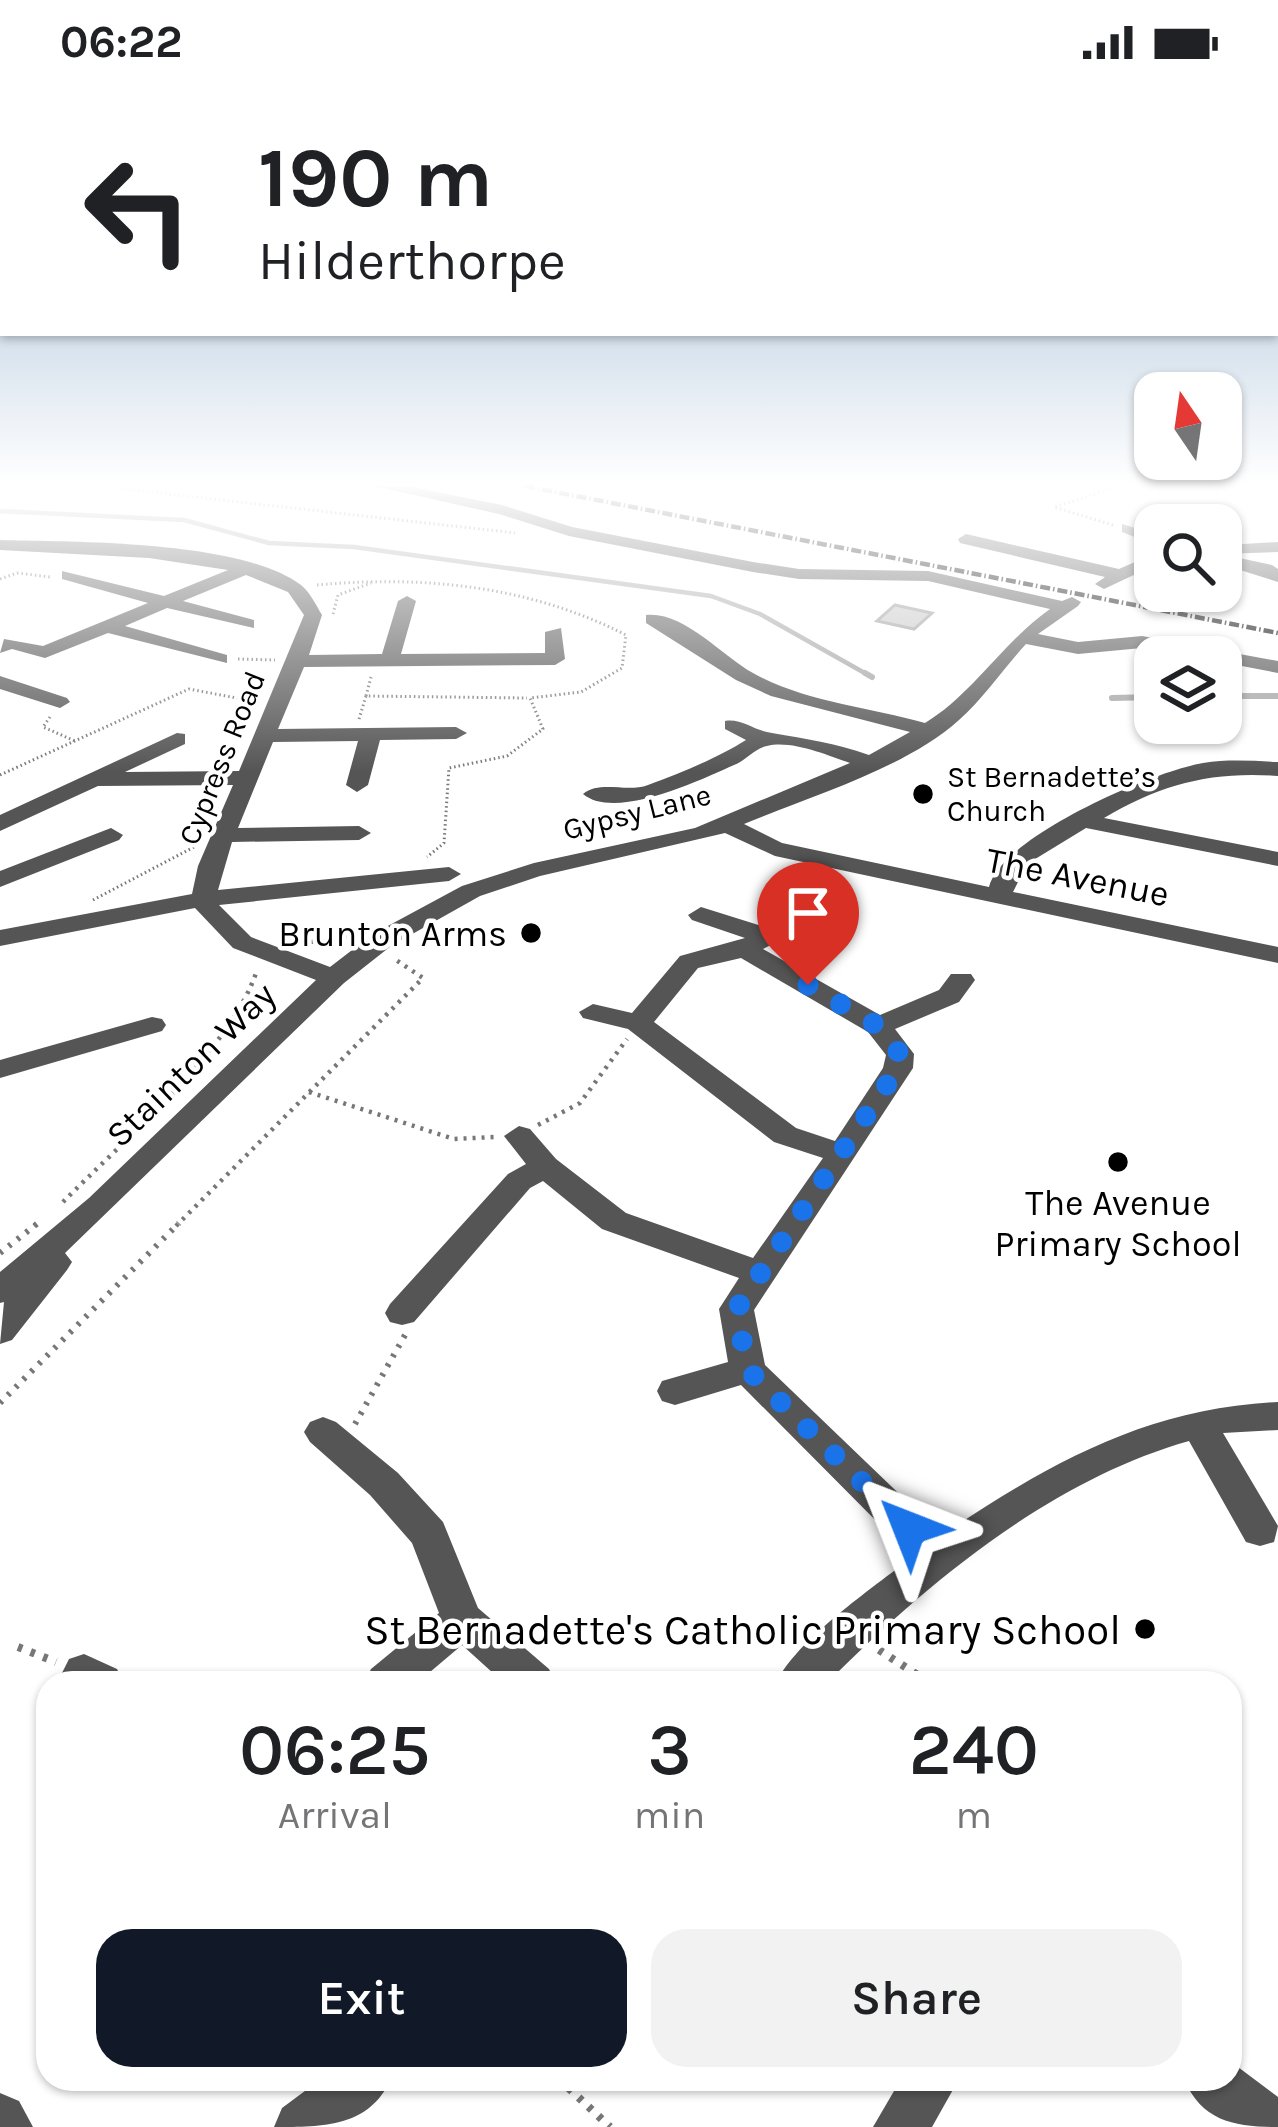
<!DOCTYPE html>
<html lang="en">
<head>
<meta charset="utf-8">
<style>
	:root { --surface:#fff; --page:#f2f2f2; --text:#202124; --muted:#757577; --accent:#111827 }
	body { margin:0; font-family:Karla,sans-serif; background:var(--page); color:var(--text); height:100vh; display:flex; flex-direction:column; font-size:45px; white-space:nowrap }
	* { box-sizing:border-box; margin:0 }
	p { font-size:39px; color:var(--muted) }
	.icon { flex:none; width:66px; height:66px; fill:none; stroke:currentColor; stroke-width:2; stroke-linecap:round; stroke-linejoin:round }
	.map { position:relative; flex:1; overflow:hidden }
	.panel { position:absolute; left:36px; top:1587px; width:1206px; height:420px; display:flex; flex-direction:column; background:var(--surface); border-radius:36px; box-shadow:0 3px 9px #0004 }
	.panel>* { flex:none }
	.hud { position:absolute; left:0px; top:0px; width:1278px; height:252px; box-shadow:0 3px 9px #0004; background:#fff; color:var(--text); overflow:hidden }
	.needle { width:78px; rotate:347deg }
	.fabs { position:absolute; left:1134px; top:288px; display:grid; gap:24px }
	.fabs a { display:grid; place-items:center; width:108px; height:108px; border-radius:24px; background:var(--surface); box-shadow:0 3px 9px #0004; font-size:60px }
	.pin { position:absolute; display:grid; place-items:center; width:102px; height:102px; color:#fff; margin:-123px -51px; border-radius:50% 50% 50% 0; rotate:-45deg; box-shadow:0 0 12px #0007 }
	.pin .icon { rotate:45deg }
	.me { position:absolute; width:132px; margin:-66px; rotate:315deg; stroke-linejoin:round; filter:drop-shadow(0 0 9px #0008) }
	.turn { display:flex; align-items:center; gap:42px; height:252px; padding:0 60px; font-size:54px }
	.turn .icon { width:156px; height:156px; stroke-width:2.5 }
	.turn b { display:block; font-size:84px; line-height:102px }
	.eta { display:flex; justify-content:space-evenly; align-items:center; height:204px; text-align:center }
	.eta b { font-size:72px; font-weight:600; line-height:84px }
	.primary-button { display:flex; gap:24px; margin-top:auto; padding:24px 60px }
	.primary-button a { flex:1; height:138px; border-radius:36px; background:var(--accent); color:#fff; font-size:48px; font-weight:600; line-height:138px; text-align:center }
	.primary-button a+a { background:var(--page); color:var(--text) }
	.status { display:flex; justify-content:space-between; align-items:center; height:84px; padding:0 60px; background:var(--surface); direction:ltr }
	.status svg { height:33px; fill:currentColor }
	.map>svg:first-child { display:block }
	.lines { fill:none; stroke-linecap:round; stroke-linejoin:round }
	.stream-far1 { stroke:#a3a3a3; stroke-width:4.5 }
	.stream { stroke:#a3a3a3; stroke-width:6 }
	.building { fill:#c4c4c4; stroke:#999; stroke-width:3 }
	.path-far3 { stroke:#777; stroke-width:3; stroke-dasharray:1.5 3; stroke-linecap:butt }
	.path-far2 { stroke:#777; stroke-width:4.5; stroke-dasharray:3 6; stroke-linecap:butt }
	.path-far1 { stroke:#777; stroke-width:6; stroke-dasharray:3 8; stroke-linecap:butt }
	.path { stroke:#777; stroke-width:8; stroke-dasharray:4.5 9; stroke-linecap:butt }
	.minor { fill:#555; fill-rule:evenodd }
	.rail { stroke:#000; stroke-width:4.5; stroke-dasharray:10 3 1.5 3; stroke-linecap:butt }
	.route { stroke:#1a73e8; stroke-width:21; stroke-dasharray:0 37.8 }
	.poi-dot { fill:#000; stroke:#fff; stroke-width:4.5 }
	.labels { text-anchor:middle; stroke-width:9; stroke-linejoin:round; paint-order:stroke }
	.far-street-label { font-size:30px; fill:#000; stroke:#fff }
	.far-poi-label { font-size:30px; fill:#000; stroke:#fff; text-anchor:start }
	.street-label { font-size:36px; fill:#000; stroke:#fff }
	.poi-label { font-size:36px; fill:#000; stroke:#fff; text-anchor:end }
	.near-poi-label { font-size:42px; fill:#000; stroke:#fff; text-anchor:end }
</style>
</head>
<body>
<div class="status"><b>06:22</b><svg viewBox="0 0 49 12"><path d="M0 12V9h3v3zM5 12V6h3v6zM10 12V3h3v9zM15 12V0h3v12zM26 1h20v11H26zM47 4h2v5h-2z"/></svg></div>
<div class="map">
<svg width="1278" height="2043" viewBox="0 0 1278 2043">
	<rect width="100%" height="100%" fill="#fff"/>
	<g class="lines">
		<path class="stream-far1" d="M0,427L184,436L269,459L354,463L711,512L760,530L870,592"/>
		<g class="stream">
			<path d="M865,589L872,593"/>
			<path d="M1221,612H1278"/>
			<path d="M1112,614L1155,613"/>
		</g>
	</g>
	<path class="building" d="M895,521L932,529L914,545L877,537Z"/>
	<g class="lines">
		<g class="path-far3">
			<path d="M98,402L515,449"/>
			<path d="M1113,441L1054,423L1121,402"/>
			<path d="M0,495L17,489L50,493"/>
			<path d="M317,501C424,491 530,502 626,551L622,584L581,608L530,614L543,645L507,672L449,684L444,759L427,773"/>
			<path d="M333,530L338,511L371,499"/>
			<path d="M238,575L275,576"/>
			<path d="M371,593L366,612L527,614"/>
			<path d="M50,633L43,643L75,657"/>
			<path d="M359,635L366,612"/>
			<path d="M0,691L189,605L258,618"/>
			<path d="M93,816L194,763"/>
		</g>
		<g class="path-far2">
			<path d="M302,859L350,853"/>
			<path d="M309,1008L454,1055L494,1053"/>
			<path d="M538,1041L580,1019L627,955"/>
			<path d="M63,1118C122,1058 232,965 257,886"/>
			<path d="M34,1142L40,1137"/>
			<path d="M176,1142L423,894L393,874"/>
		</g>
		<g class="path-far1">
			<path d="M0,1169L38,1139"/>
			<path d="M0,1319L179,1139"/>
			<path d="M355,1340L405,1251"/>
		</g>
		<g class="path">
			<path d="M18,1563L56,1578"/>
			<path d="M879,1566L930,1599"/>
			<path d="M559,1995L610,2043"/>
		</g>
		<g class="minor">
			<path d="M374,402H407L502,421L572,443L753,478L799,485L928,487L1062,517L1072,513L1081,518L1078,522L1038,550L1078,558L1142,552L1278,577V589L1221,578V573L1142,564L1078,570L1026,560C1004,584 984,614 959,636C906,684 811,712 744,740L782,759L989,803C1001,753 1154,687 1203,679C1228,675 1253,677 1278,678V692C1212,687 1161,700 1104,734L1278,768V782L1086,744L1027,780L1013,808L1278,863V879L775,772L725,749L540,792L480,812L391,862L344,899L65,1169L72,1178L67,1186L12,1256L0,1260L4,1218L0,1219V1188L89,1114L316,896L233,864L195,824L0,862V846L192,810L198,782L233,701L98,702L0,747V731L177,649L185,650V660L125,688L239,687L304,531L288,508L246,491L183,517L254,536V544L167,524L125,542L227,571V579L108,549L45,574L12,565L0,569L4,555L43,562L148,519L62,495V487L164,512L228,486L149,474L0,466V456C75,458 241,456 301,501C310,508 316,521 322,531L309,571L382,570L398,517L407,512L416,517L401,570L545,569V548L561,544L565,575L555,581L304,583L278,645L456,643L467,649L456,655L380,656L368,701L357,708L346,701L358,657L273,658L238,744L359,742L371,749L359,756L232,758L218,806L449,783L461,790L449,797L219,821L251,853L330,883L373,850L462,802L534,779L695,744L850,679C826,671 792,656 767,662C755,664 745,677 734,681C700,696 615,737 583,710C600,696 627,709 648,701C679,690 719,673 746,656L725,645V637C742,634 754,647 772,649C807,655 834,659 869,671L910,648L771,612L736,596L646,539V531C684,527 722,572 753,589C805,618 868,623 925,639C972,611 1003,558 1050,525L928,497L799,495L753,488L569,452L499,430Z"/>
			<path d="M1122,440L1155,450V461L1122,448Z"/>
			<path d="M966,450L1119,485L1155,469V481L1104,505L1095,500L1105,493L960,459L958,455Z"/>
			<path d="M1278,458V468L1221,470V462L1227,461Z"/>
			<path d="M1221,470L1272,481L1278,485V498L1221,480Z"/>
			<path d="M0,592L67,614L70,618L60,624L0,605Z"/>
			<path d="M111,744L123,751L119,756L0,803V787Z"/>
			<path d="M701,823L765,843L795,829H813L817,834L813,839L763,865L880,931L939,906L951,890H971L975,896L959,918L895,945L914,970L913,984L754,1226L765,1281L942,1451C1050,1379 1147,1324 1278,1318V1346L1223,1349L1278,1442L1274,1458L1260,1462L1246,1458L1189,1357C1051,1396 927,1499 827,1599H776C797,1555 873,1504 912,1473L741,1301L675,1321L662,1317L657,1307L662,1297L728,1278L719,1225L739,1194L602,1145L543,1097L530,1104L414,1238L402,1241L390,1238L385,1229L390,1220L508,1090L526,1080L504,1052L519,1042L530,1045L556,1075L626,1129L753,1174L823,1074L774,1058L628,945L583,934L579,928L593,920L632,929L680,872L745,854L692,836L688,831ZM741,874L868,948L886,971L883,984L835,1057L796,1044L654,938L698,884Z"/>
			<path d="M152,933L162,935L166,941L162,947L0,994V976Z"/>
			<path d="M323,1333L336,1338L398,1389L443,1438L478,1524L549,1585L556,1599H504L462,1561L417,1599H364L371,1585L439,1529L412,1459L370,1411L310,1358L304,1348L310,1338Z"/>
			<path d="M84,1570L117,1585L124,1599H67L62,1589L69,1575Z"/>
			<path d="M1230,1977L1278,2013V2043C1236,2043 1202,2038 1184,1995H1230Z"/>
			<path d="M321,1995H391C369,2043 324,2043 274,2043L282,2024Z"/>
			<path d="M901,1995H959L932,2043H873Z"/>
			<path d="M0,2009L19,2017L33,2043H0Z"/>
		</g>
		<path class="rail" d="M525,402L1278,549"/>
	</g>
	<linearGradient id="sky" x2="0" y2="1"><stop stop-color="#8cadcc"/><stop offset="0.58" stop-color="#fff"/><stop offset="1" stop-color="#fff" stop-opacity="0"/></linearGradient>
	<rect width="1278" height="688" fill="url(#sky)"/>
	<g class="lines">
		<path class="route" d="M808,901L878,942L900,970L898,984L736,1226L748,1286L909,1444"/>
	</g>
	<g class="poi-dot">
		<circle cx="923" cy="710" r="12"/>
		<circle cx="531" cy="849" r="12"/>
		<circle cx="1118" cy="1078" r="12"/>
		<circle cx="1145" cy="1545" r="12"/>
	</g>
	<g class="labels">
		<g class="far-street-label">
			<text transform="translate(222 674) rotate(-68)" y="10">Cypress Road</text>
			<text transform="translate(637 728) rotate(-14)" y="10">Gypsy Lane</text>
		</g>
		<g class="far-poi-label">
			<text x="947" y="703">St Bernadette’s<tspan x="947" dy="34">Church</tspan></text>
		</g>
		<g class="street-label">
			<text transform="translate(1078 792) rotate(11)" y="13">The Avenue</text>
			<text transform="translate(190 980) rotate(-44)" y="13">Stainton Way</text>
		</g>
		<g class="poi-label">
			<text x="507" y="862">Brunton Arms</text>
			<text x="1118" y="1131" text-anchor="middle">The Avenue<tspan x="1118" dy="41">Primary School</tspan></text>
		</g>
		<g class="near-poi-label">
			<text x="1121" y="1560">St Bernadette's Catholic Primary School</text>
		</g>
	</g>
</svg>
<div class="fabs">
<a><svg class="needle" viewBox="-14 -14 28 28"><path d="M0-13l5 13h-10z" fill="#e53935"/><path d="M0 13l5-13h-10z" fill="#757577"/></svg></a>
<a><svg class="icon" aria-label="search" viewBox="0 0 24 24"><circle cx="10" cy="10" r="6"/><path d="M15 15l6 6"/></svg></a>
<a><svg class="icon" aria-label="layers" viewBox="0 0 24 24"><path d="M12 4l9 5-9 5-9-5zM3 14l9 5 9-5"/></svg></a>
</div>
<div class="pin" style="left:808px;top:901px;background:#d93025"><svg class="icon" aria-label="arrive" viewBox="0 0 24 24"><path d="M6 21V4h12l-3 4 3 4H6"/></svg></div>
<svg class="me" style="left:909px;top:1444px" viewBox="-20 -20 40 40"><path d="M0-17L14 15 0 8-14 15z" fill="#1a73e8" stroke="#fff" stroke-width="4"/></svg>
<div class="hud">
<div class="turn"><svg class="icon" aria-label="left" viewBox="0 0 24 24"><path d="M17 20v-9H6M10 6l-5 5 5 5"/></svg><div><b>190 m</b>Hilderthorpe</div></div>
</div>
<section class="panel">
<div class="eta">
<div><b>06:25</b><p>Arrival</p></div>
<div><b>3</b><p>min</p></div>
<div><b>240</b><p>m</p></div>
</div>
<div class="primary-button"><a>Exit</a><a>Share</a></div>
</section>
</div>
</body>
</html>
